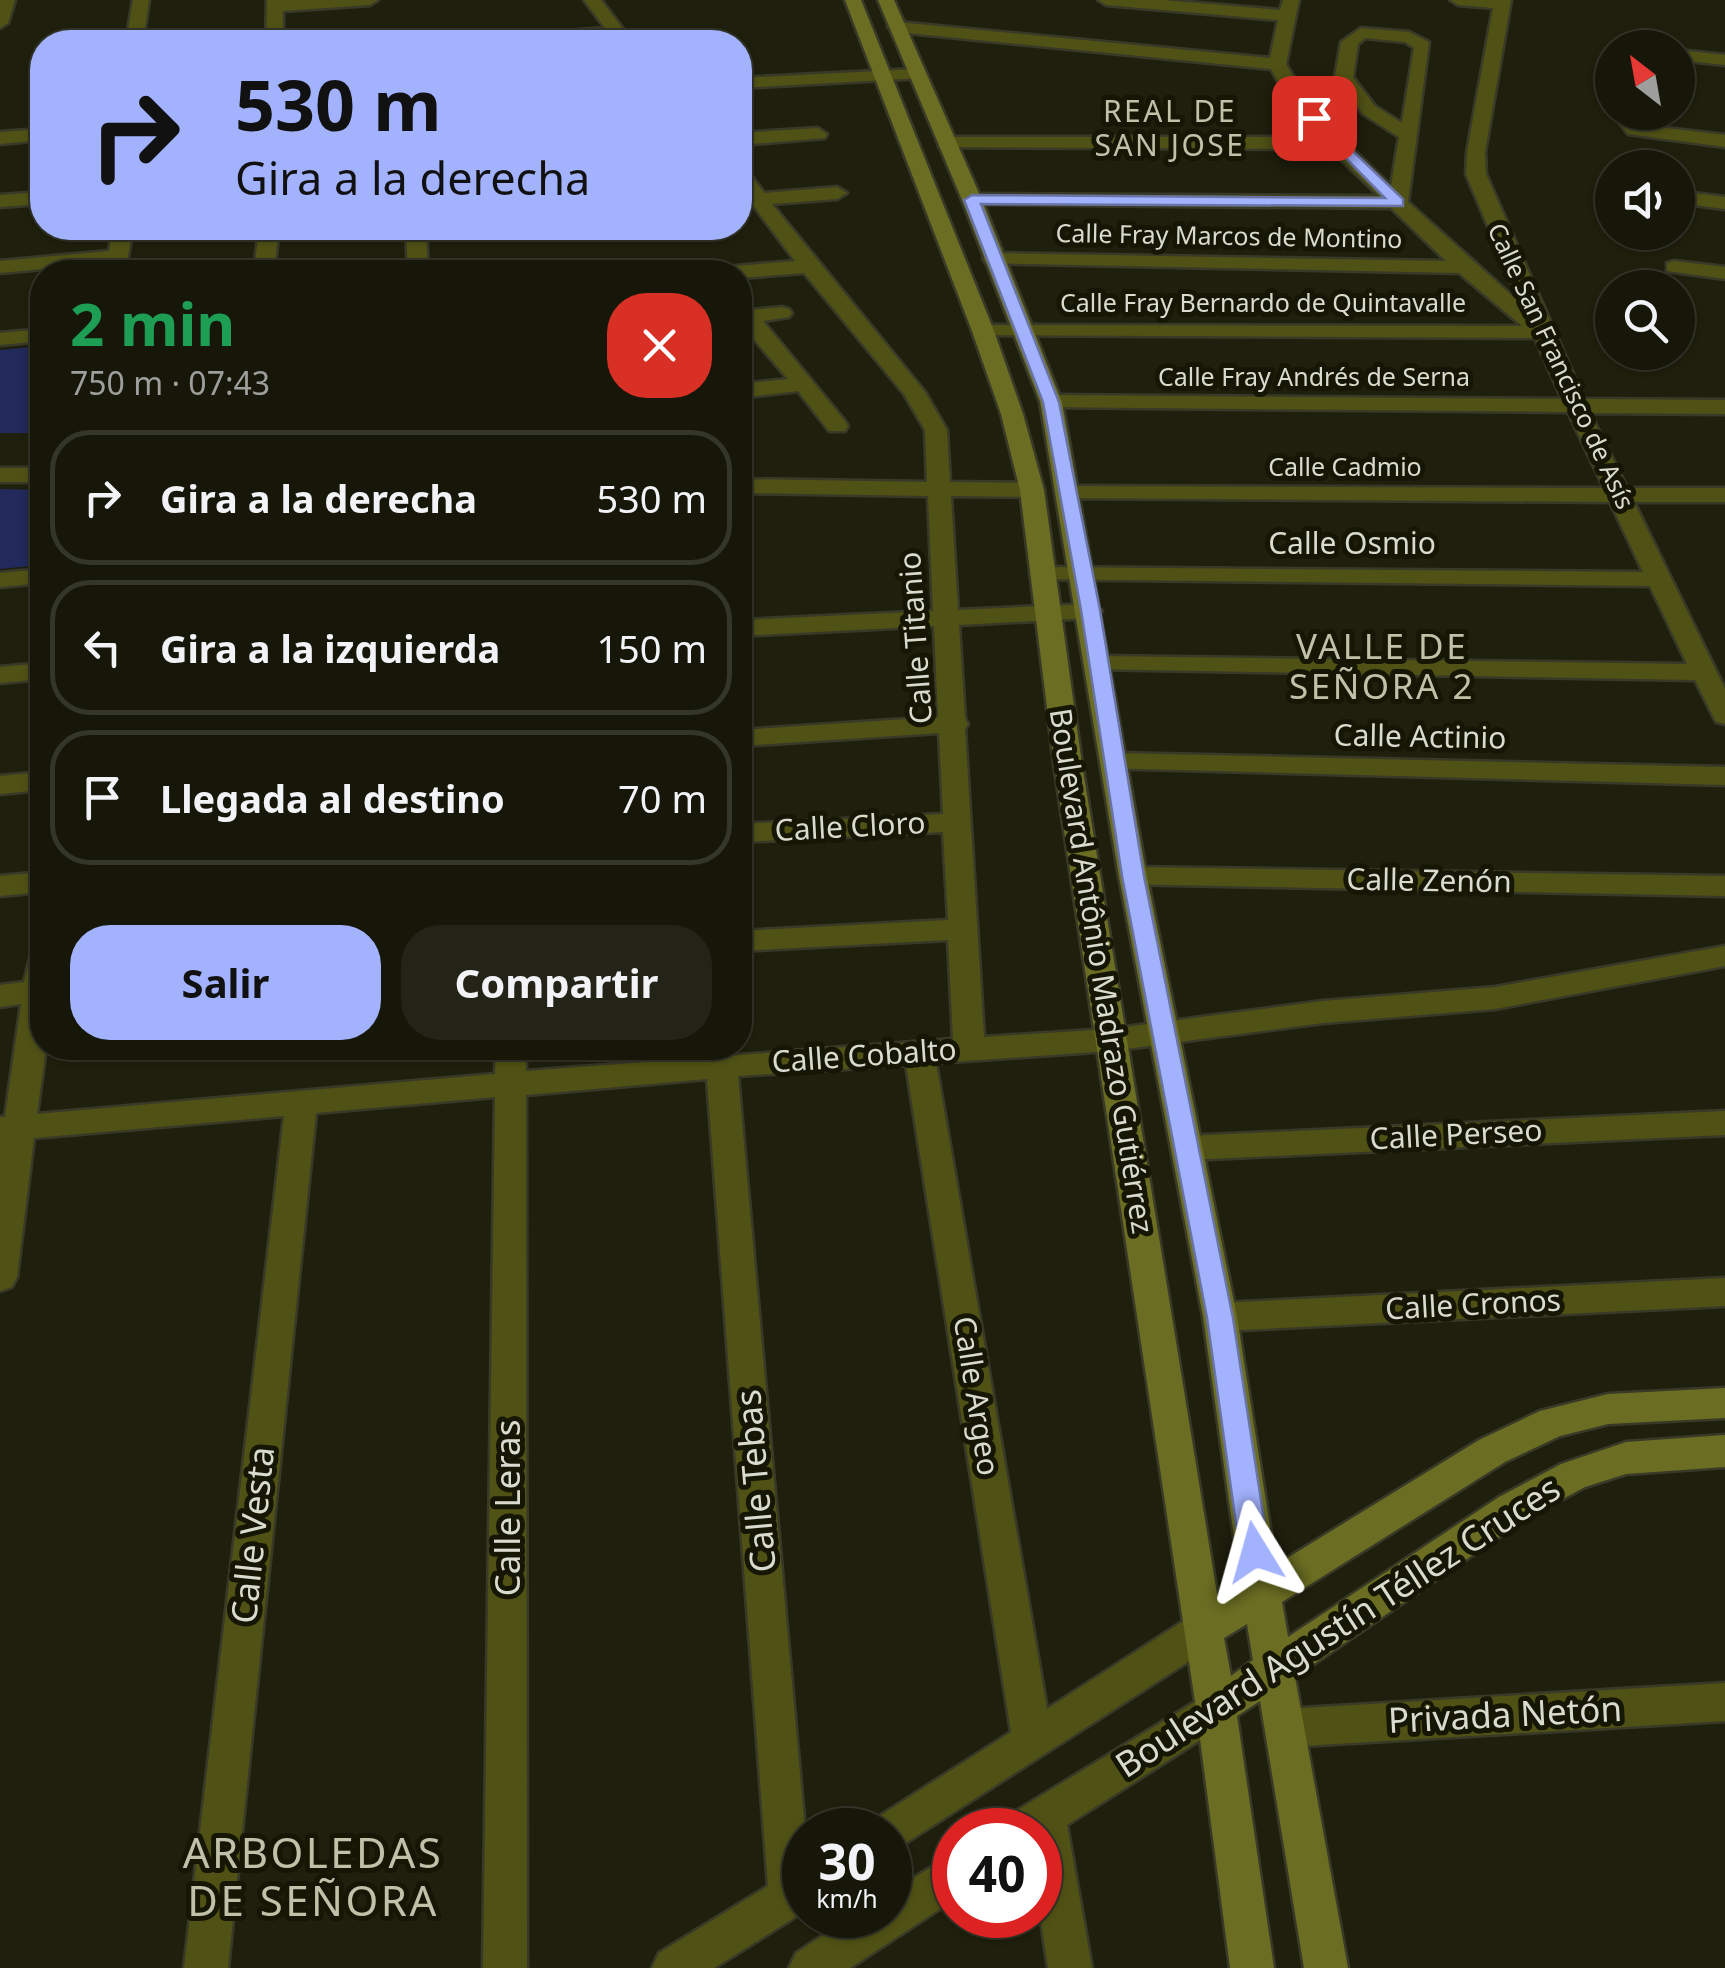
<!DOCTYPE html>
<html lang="es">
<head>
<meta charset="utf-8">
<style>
	:root { --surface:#161709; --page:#232417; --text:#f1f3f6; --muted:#9e9f9c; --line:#35362a; --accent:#a2b2fd }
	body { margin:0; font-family:"Noto Sans",sans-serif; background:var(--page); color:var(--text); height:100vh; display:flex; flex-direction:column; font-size:38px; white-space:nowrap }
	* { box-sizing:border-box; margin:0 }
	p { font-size:32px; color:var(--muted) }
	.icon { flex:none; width:55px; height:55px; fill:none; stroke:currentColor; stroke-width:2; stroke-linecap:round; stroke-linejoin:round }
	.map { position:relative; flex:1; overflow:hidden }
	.drawer { position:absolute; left:30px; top:260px; width:722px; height:800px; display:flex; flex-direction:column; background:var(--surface); border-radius:40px; box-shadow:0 2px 8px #0004,0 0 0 2px var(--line) }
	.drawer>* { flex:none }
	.guide { position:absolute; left:30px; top:30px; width:722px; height:210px; border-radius:40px; box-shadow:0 2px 8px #0004,0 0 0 2px var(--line); background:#a2b2fd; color:#111; overflow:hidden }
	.needle { width:65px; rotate:329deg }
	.buttons { position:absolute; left:1595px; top:30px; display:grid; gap:20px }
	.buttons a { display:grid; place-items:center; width:100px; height:100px; border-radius:50%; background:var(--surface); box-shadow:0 2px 8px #0004,0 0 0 2px var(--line); font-size:50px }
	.speed { position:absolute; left:782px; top:1808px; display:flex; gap:20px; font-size:50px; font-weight:700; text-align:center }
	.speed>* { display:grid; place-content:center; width:130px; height:130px; border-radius:50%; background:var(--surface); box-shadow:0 2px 8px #0004,0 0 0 2px var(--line); line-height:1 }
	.speed small { font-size:25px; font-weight:400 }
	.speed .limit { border:15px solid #d22; background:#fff; color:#111 }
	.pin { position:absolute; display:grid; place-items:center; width:85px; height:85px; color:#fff; margin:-42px; border-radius:20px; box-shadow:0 5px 15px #0006 }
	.me { position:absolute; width:110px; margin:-55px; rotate:352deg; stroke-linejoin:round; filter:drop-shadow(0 0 8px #0008) }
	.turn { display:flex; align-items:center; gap:35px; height:210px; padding:0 40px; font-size:45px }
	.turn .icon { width:130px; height:130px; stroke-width:2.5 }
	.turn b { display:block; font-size:70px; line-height:85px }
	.round { display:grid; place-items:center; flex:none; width:105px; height:105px; border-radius:40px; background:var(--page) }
	.headline { display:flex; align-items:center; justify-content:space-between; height:170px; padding:0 40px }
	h1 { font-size:60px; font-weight:700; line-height:75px; color:#1e9e55 }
	.primary-button { display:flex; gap:20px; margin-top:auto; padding:20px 40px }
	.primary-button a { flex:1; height:115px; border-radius:40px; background:var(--accent); color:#111; font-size:40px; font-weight:700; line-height:115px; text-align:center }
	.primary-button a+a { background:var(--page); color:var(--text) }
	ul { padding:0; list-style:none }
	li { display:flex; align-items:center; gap:30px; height:135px; margin:0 20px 15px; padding:0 20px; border:5px solid var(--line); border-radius:40px }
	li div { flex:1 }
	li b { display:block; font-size:38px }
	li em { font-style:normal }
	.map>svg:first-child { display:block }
	.green { fill:#22295b }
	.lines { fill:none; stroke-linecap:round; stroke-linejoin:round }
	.street-casing { stroke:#383927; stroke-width:5 }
	.secondary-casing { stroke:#383927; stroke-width:5 }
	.street { fill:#505215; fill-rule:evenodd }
	.secondary { fill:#6b6e22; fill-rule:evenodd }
	.route { fill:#a2b2fd; stroke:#6974a4; stroke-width:2.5 }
	.labels { text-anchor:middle; stroke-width:10; stroke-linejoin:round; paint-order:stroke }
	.far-street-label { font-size:25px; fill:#dadbcf; stroke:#151604 }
	.far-quarter-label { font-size:30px; letter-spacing:2.5px; fill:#bfc2a9; stroke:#151604 }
	.street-label { font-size:30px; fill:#dadbcf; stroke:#151604 }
	.quarter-label { font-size:35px; letter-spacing:2.5px; fill:#bfc2a9; stroke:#151604 }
	.near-street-label { font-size:35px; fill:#dadbcf; stroke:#151604 }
	.near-quarter-label { font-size:42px; letter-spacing:2.5px; fill:#bfc2a9; stroke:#151604 }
</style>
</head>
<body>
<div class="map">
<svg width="1725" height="1968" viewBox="0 0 1725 1968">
	<rect width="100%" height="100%" fill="#1e1f0c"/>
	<g class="green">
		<path d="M42,346V433H0V350Z"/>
		<path d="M0,489L42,490V565L0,569Z"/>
	</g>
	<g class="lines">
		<defs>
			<g id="street">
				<path d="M0,0H15L8,23L0,28Z"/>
				<path d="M133,0H149L143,42H126Z"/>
				<path d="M267,0H378L370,5L283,11V42H266Z"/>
				<path d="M584,0H601L633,42H616L612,37L482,42L491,37L605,28Z"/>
				<path d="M1098,0H1163L1280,10L1283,0H1299L1286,64C1312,112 1352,149 1391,186L1399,137L1363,114L1335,77L1341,42L1361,28L1409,32L1429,42L1408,202L1520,303L1466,174L1467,152L1493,8L1458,5L1450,0H1511L1485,152L1486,174L1584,399L1725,400V414L1590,413L1627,488H1725V502H1634L1725,689V724L1716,722L1695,680L1090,669L1086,664L1090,659L1099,656L1687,664L1650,586L1033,579L1030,574L1042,567L1643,572L1610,502L1061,498L1057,493L1061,488L1069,486L1604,488L1568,412L1043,407L1040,402L1043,397L1051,395L1562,399L1535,338L976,335L972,331L983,325L1522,326L1459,273L986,263L983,259L993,253L1446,261L1391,208L965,204L962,200L972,194L1379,196L1330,149L939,147V139L946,137H1320L1287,98L1271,69L897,32L888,27L897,22L1270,58L1278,20L1106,5ZM1365,38L1405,42L1414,48L1402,123L1375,106L1353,77L1358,44Z"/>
				<path d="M1678,50L1725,55V65L1678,60Z"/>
				<path d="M916,69L922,70V78L740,88V78Z"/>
				<path d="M1618,112H1636L1641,125L1725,135V147L1628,134L1619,122Z"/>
				<path d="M818,128L827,134L825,138L740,145V133Z"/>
				<path d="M42,129V140L0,144V132Z"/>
				<path d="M740,168L747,170L764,193L837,187L847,193L837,199L772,204L925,392L947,430L950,482L1032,483L1044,490L1032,497L951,496L958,610L1090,604L1102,611L1090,618L959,625L965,718L968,724L965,729L984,1037L1110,1029L1323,1001L1495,987L1725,946V966L1495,1009L1323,1023L1110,1051L936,1063L1047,1709L1188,1618L1202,1613L1216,1618L1221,1631L1216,1644L890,1853V1830H871L875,1819L1011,1732L906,1065L738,1076L805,1830V1911L714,1968H652L659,1953L768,1886L707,1079L526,1095L527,1968H483L495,1097L316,1113L228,1968H184L284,1116L34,1138L17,1277L12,1287L0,1291V1117H5L21,1004L0,1007V985L24,982L32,950L42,947V1048H46L37,1114L495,1074L496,1048H526V1071L953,1039L948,940L740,951V931L948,920L943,832L740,842V824L943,814L939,733L740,746V730L938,717L934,626L740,636V620L933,611L928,496L740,493V479L927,482L925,430L904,394L804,273L740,278V272H726L736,266L795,261L753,205H740V195L745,194L740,187Z"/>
				<path d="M1678,191L1725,197V209L1678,203Z"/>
				<path d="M42,192V204L0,207V195Z"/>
				<path d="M113,228H133L125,272H105L107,263L0,273V261L109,251Z"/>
				<path d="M259,228H279L274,272H254Z"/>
				<path d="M406,228H426L428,272H408Z"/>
				<path d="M1674,261L1725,267V279L1667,271V263Z"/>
				<path d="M782,307L789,309L792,313L789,317L763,321L845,421L848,426L845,431H829L798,391L740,398V384L788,379L740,323V311Z"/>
				<path d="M42,329V341L0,345V333Z"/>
				<rect x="0" y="468" width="42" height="14"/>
				<path d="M42,569V583L0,587V573Z"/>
				<path d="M42,663V679L0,683V667Z"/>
				<path d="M1114,753L1725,767V785L1104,768L1101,762L1104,756Z"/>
				<path d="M42,772V790L0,794V776Z"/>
				<path d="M1133,867L1725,876V896L1123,884L1119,877L1123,870Z"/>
				<path d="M42,872V892L0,896V876Z"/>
				<path d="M1725,1111V1135L1188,1160L1177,1157L1172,1148L1177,1139L1188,1136Z"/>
				<path d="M1725,1278V1306L1220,1331L1208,1327L1203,1317L1208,1307L1220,1303Z"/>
				<path d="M1725,1683V1721L1285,1747L1271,1741L1265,1728L1271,1715L1285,1709Z"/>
				<path d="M1216,1689L1230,1695L1236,1708L1230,1721L1067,1825L1092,1968H1048L1040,1915V1830H1002L1008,1816Z"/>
				<path d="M955,1853V1899L850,1968H789L796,1953L854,1915H890V1892Z"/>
			</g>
			<path id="secondary" d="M845,0H861L994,331L1023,414L1044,490L1082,764L1218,1600L1241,1586L1203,1317L1119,877L1040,402L962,200L878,0H894L982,200L1062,402L1147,877L1237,1317L1276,1565L1479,1440L1540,1411L1608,1394L1725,1388V1418L1608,1424L1560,1436L1505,1462L1282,1602L1288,1637L1499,1497L1561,1464L1626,1442L1725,1435V1467L1626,1474L1585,1487L1525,1519L1295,1677L1348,1968H1304L1260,1701L1237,1716L1274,1968H1230L1196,1708L1054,764L1020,490L1001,414L972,331ZM1247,1624L1253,1660L1231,1676L1224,1638Z"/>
		</defs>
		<use href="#street" class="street-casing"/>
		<use href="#secondary" class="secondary-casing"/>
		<use href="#street" class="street"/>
		<use href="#secondary" class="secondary"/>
	</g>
	<path class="route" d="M1314,114L1403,199V206L981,204L1059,402L1100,610L1144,876L1233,1318L1269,1552L1265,1561L1255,1565L1245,1561L1240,1552L1207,1318L1122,876L1081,610L1043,402L964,200L972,195L1385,198L1309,121V116Z"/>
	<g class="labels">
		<g class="far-street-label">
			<text transform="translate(1229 236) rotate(1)" y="9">Calle Fray Marcos de Montino</text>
			<text x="1263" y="312">Calle Fray Bernardo de Quintavalle</text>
			<text transform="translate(1561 366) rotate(65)" y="9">Calle San Francisco de Asís</text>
			<text x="1314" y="386">Calle Fray Andrés de Serna</text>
			<text x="1345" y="476">Calle Cadmio</text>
		</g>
		<g class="far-quarter-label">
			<text x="1170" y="122">REAL DE<tspan x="1170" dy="34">SAN JOSE</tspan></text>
		</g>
		<g class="street-label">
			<text x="1352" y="554">Calle Osmio</text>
			<text transform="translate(916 638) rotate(-94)" y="10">Calle Titanio</text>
			<text transform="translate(1420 737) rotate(1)" y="10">Calle Actinio</text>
			<text transform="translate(850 827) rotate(-3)" y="10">Calle Cloro</text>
			<text transform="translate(1429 881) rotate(1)" y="10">Calle Zenón</text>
			<text transform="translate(1101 971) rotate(81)" y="10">Boulevard Antônio Madrazo Gutiérrez</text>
			<text transform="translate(864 1056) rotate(-4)" y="10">Calle Cobalto</text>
			<text transform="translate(1456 1135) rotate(-3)" y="10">Calle Perseo</text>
			<text transform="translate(1473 1305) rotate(-3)" y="10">Calle Cronos</text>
			<text transform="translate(976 1396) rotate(81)" y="10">Calle Argeo</text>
		</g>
		<g class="quarter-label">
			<text x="1382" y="659">VALLE DE<tspan x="1382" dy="40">SEÑORA 2</tspan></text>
		</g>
		<g class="near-street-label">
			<text transform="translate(756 1481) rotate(-95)" y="12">Calle Tebas</text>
			<text transform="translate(508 1508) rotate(-90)" y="12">Calle Leras</text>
			<text transform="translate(253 1535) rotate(-84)" y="12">Calle Vesta</text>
			<text transform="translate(1338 1627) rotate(-33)" y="12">Boulevard Agustín Téllez Cruces</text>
			<text transform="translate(1505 1715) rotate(-3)" y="12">Privada Netón</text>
		</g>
		<g class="near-quarter-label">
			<text x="313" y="1868">ARBOLEDAS<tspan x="313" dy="48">DE SEÑORA</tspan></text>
		</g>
	</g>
</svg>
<div class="buttons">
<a><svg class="needle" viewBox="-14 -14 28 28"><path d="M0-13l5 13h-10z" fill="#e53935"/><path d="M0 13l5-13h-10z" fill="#9e9f9c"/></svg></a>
<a><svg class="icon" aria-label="sound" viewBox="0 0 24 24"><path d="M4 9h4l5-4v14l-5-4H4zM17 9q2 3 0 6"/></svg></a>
<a><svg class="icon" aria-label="search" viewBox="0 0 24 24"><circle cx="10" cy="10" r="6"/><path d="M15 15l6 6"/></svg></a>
</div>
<div class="speed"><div>30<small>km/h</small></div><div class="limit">40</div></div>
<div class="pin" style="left:1314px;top:118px;background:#d93025"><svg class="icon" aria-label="arrive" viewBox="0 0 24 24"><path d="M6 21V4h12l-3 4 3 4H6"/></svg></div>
<svg class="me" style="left:1255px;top:1552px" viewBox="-20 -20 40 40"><path d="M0-17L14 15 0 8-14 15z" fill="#a2b2fd" stroke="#fff" stroke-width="4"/></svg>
<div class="guide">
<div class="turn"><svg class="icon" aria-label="right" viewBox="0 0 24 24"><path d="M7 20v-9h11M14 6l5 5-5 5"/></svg><div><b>530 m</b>Gira a la derecha</div></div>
</div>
<section class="drawer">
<div class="headline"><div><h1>2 min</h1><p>750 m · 07:43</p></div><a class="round" style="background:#d93025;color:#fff"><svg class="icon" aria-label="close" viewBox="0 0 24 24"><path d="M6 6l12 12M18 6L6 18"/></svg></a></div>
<ul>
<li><svg class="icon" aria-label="right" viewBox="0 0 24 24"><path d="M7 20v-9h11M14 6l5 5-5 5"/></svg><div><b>Gira a la derecha</b></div><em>530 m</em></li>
<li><svg class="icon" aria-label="left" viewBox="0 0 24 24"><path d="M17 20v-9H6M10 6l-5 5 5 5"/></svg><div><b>Gira a la izquierda</b></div><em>150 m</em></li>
<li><svg class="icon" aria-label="arrive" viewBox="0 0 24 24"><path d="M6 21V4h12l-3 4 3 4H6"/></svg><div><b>Llegada al destino</b></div><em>70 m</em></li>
</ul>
<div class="primary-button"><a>Salir</a><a>Compartir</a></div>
</section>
</div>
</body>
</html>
